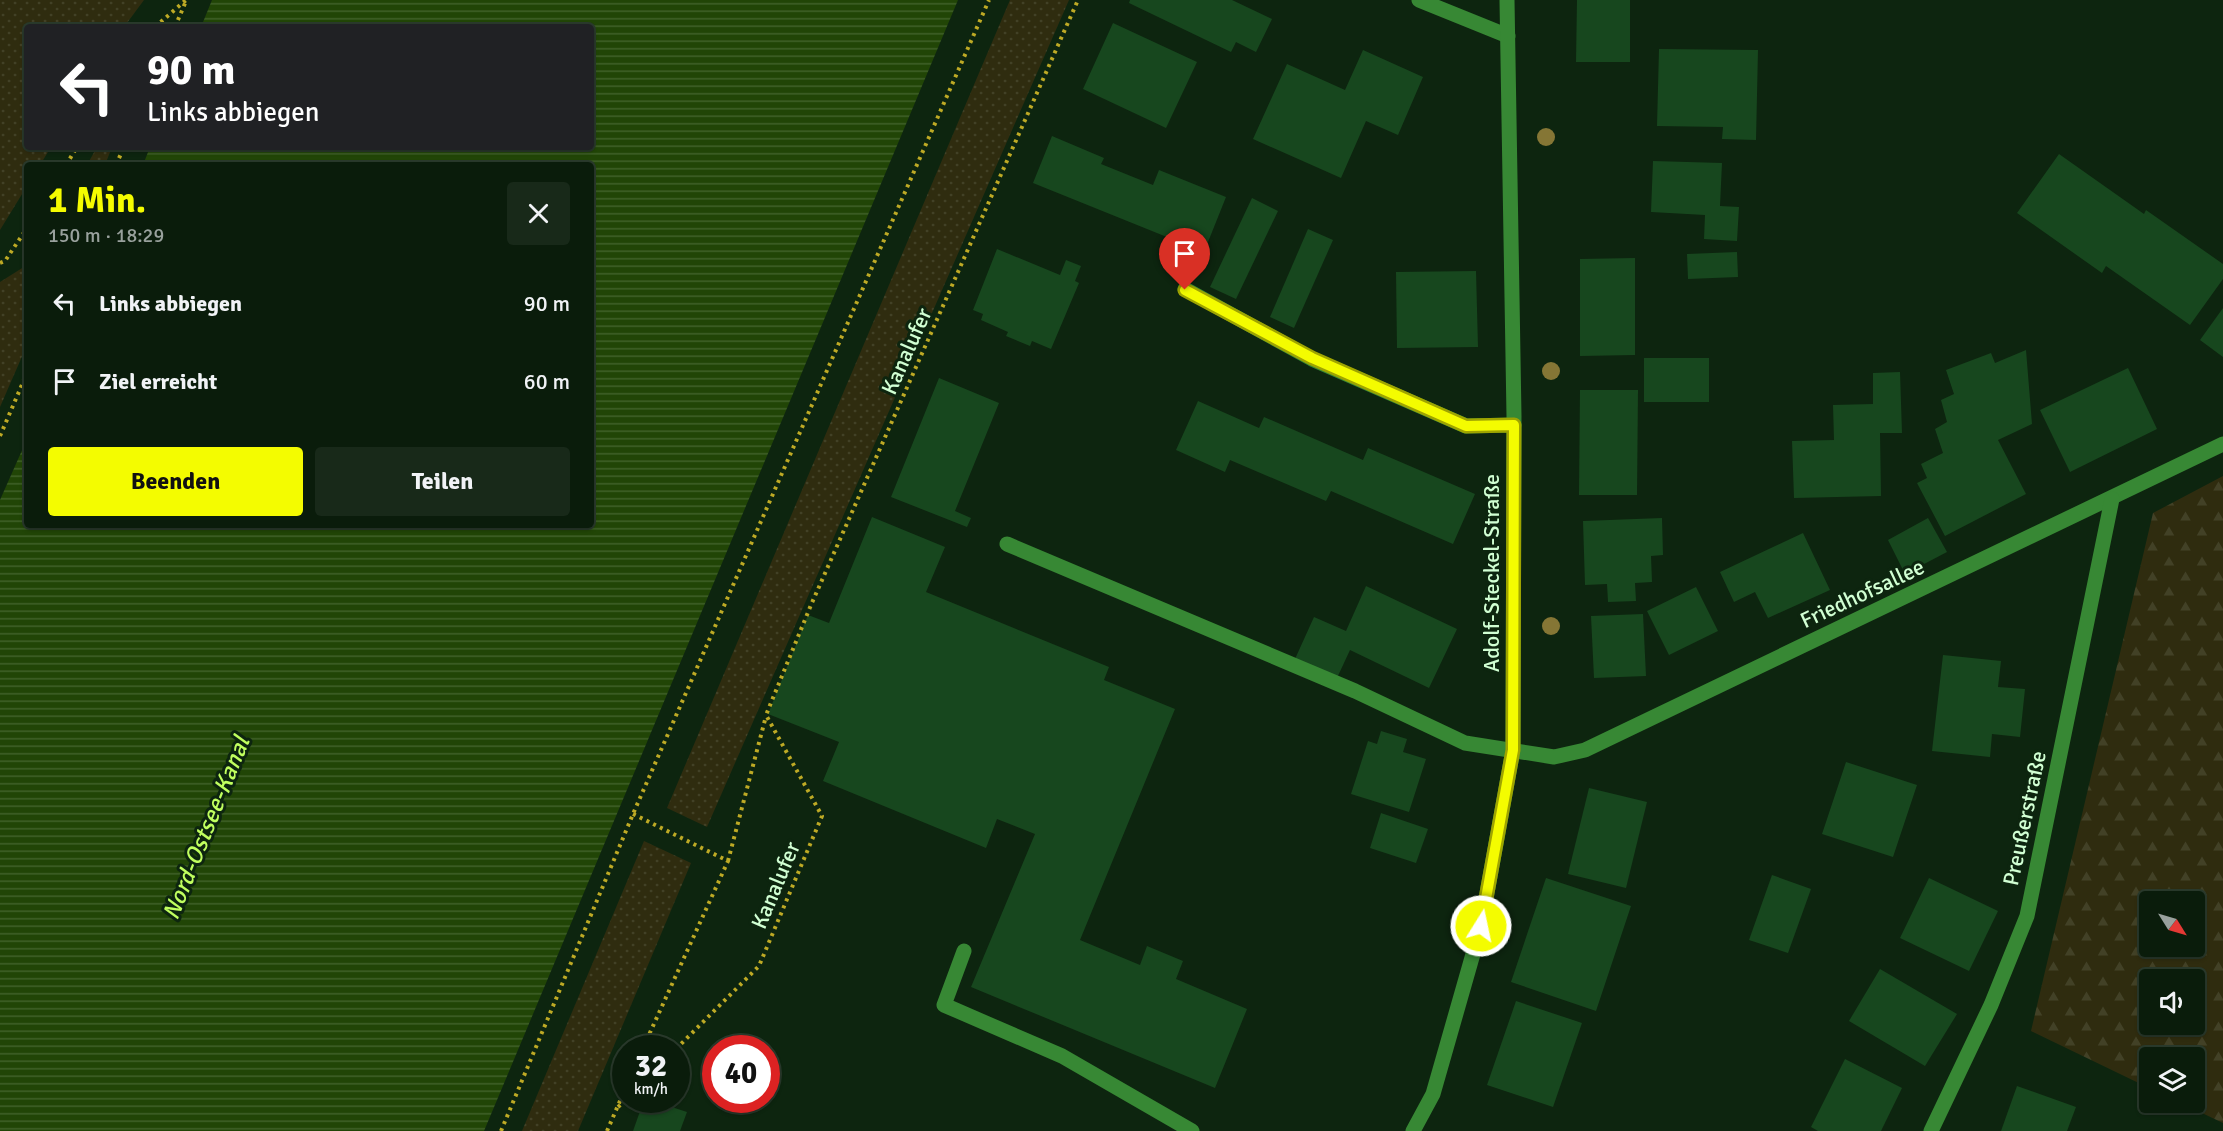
<!DOCTYPE html>
<html lang="de">
<head>
<meta charset="utf-8">
<style>
	:root { --surface:#0a1c0b; --page:#182919; --text:#f1f3f6; --muted:#99a19d; --line:#2a3a2c; --accent:#f4fc00 }
	body { margin:0; font-family:Signika,sans-serif; background:var(--page); color:var(--text); height:100vh; display:flex; flex-direction:column; font-size:22px; white-space:nowrap }
	* { box-sizing:border-box; margin:0 }
	p { font-size:20px; color:var(--muted) }
	.icon { flex:none; width:33px; height:33px; fill:none; stroke:currentColor; stroke-width:2; stroke-linecap:round; stroke-linejoin:round }
	.map { position:relative; flex:1; overflow:hidden }
	.sheet { position:absolute; left:24px; top:162px; width:570px; height:366px; display:flex; flex-direction:column; background:var(--surface); border-radius:6px; box-shadow:0 2px 4px #0004,0 0 0 2px var(--line) }
	.sheet>* { flex:none }
	.hud { position:absolute; left:24px; top:24px; width:570px; height:126px; border-radius:6px; box-shadow:0 2px 4px #0004,0 0 0 2px var(--line); background:#202124; color:#fff; overflow:hidden }
	.needle { width:39px; rotate:127deg }
	.tools { position:absolute; left:2139px; top:891px; display:grid; gap:12px }
	.tools a { display:grid; place-items:center; width:66px; height:66px; border-radius:6px; background:var(--surface); box-shadow:0 2px 4px #0004,0 0 0 2px var(--line); font-size:30px }
	.speed { position:absolute; left:612px; top:1035px; display:flex; gap:12px; font-size:30px; font-weight:700; text-align:center }
	.speed>* { display:grid; place-content:center; width:78px; height:78px; border-radius:50%; background:var(--surface); box-shadow:0 2px 4px #0004,0 0 0 2px var(--line); line-height:1 }
	.speed small { font-size:15px; font-weight:400 }
	.speed .limit { border:9px solid #d22; background:#fff; color:#111 }
	.pin { position:absolute; display:grid; place-items:center; width:51px; height:51px; color:#fff; margin:-62px -26px; border-radius:50% 50% 50% 0; rotate:-45deg; box-shadow:0 0 6px #0007 }
	.pin .icon { rotate:45deg }
	.me { position:absolute; width:66px; margin:-33px; rotate:10deg; stroke-linejoin:round; filter:drop-shadow(0 0 4px #0008) }
	.turn { display:flex; align-items:center; gap:21px; height:126px; padding:0 24px; font-size:27px }
	.turn .icon { width:78px; height:78px; stroke-width:2.5 }
	.turn b { display:block; font-size:42px; line-height:51px }
	.round { display:grid; place-items:center; flex:none; width:63px; height:63px; border-radius:6px; background:var(--page) }
	.overview { display:flex; align-items:center; justify-content:space-between; height:102px; padding:0 24px }
	h1 { font-size:36px; font-weight:800; line-height:45px; color:var(--accent) }
	.primary-button { display:flex; gap:12px; margin-top:auto; padding:12px 24px }
	.primary-button a { flex:1; height:69px; border-radius:6px; background:var(--accent); color:#111; font-size:24px; font-weight:800; line-height:69px; text-align:center }
	.primary-button a+a { background:var(--page); color:var(--text) }
	ul { padding:0; list-style:none }
	li { display:flex; align-items:center; gap:18px; height:78px; padding:0 24px }
	li div { flex:1 }
	li b { display:block; font-size:22px }
	li em { font-style:normal }
	.map>svg:first-child { display:block }
	.grass { fill:url(#grass-dots) }
	.forest { fill:url(#forest-firs); fill-rule:evenodd }
	.water { fill:url(#water-rules) }
	.building { fill:#17471e }
	.lines { fill:none; stroke-linecap:round; stroke-linejoin:round }
	.path { stroke:#beaa25; stroke-width:4; stroke-dasharray:3 4.5; stroke-linecap:butt }
	.minor { stroke:#378834; stroke-width:15 }
	.tree { fill:#857635 }
	.route-casing { stroke:#9fa400; stroke-width:15 }
	.route { stroke:#f4fc00; stroke-width:10 }
	.labels { text-anchor:middle; stroke-width:6; stroke-linejoin:round; paint-order:stroke }
	.street-label { font-size:22px; fill:#d1ffd3; stroke:#0d250f }
	.water-label { font-size:24px; font-style:italic; fill:#c0ff5f; stroke:#0d250f }
</style>
</head>
<body>
<div class="map">
<svg width="2223" height="1131" viewBox="0 0 2223 1131">
	<defs>
		<pattern id="grass-dots" width="8" height="8" patternUnits="userSpaceOnUse" patternTransform="scale(1.5)"><rect width="8" height="8" fill="#2f2c0f"/><path d="M2 2h.1M6 6h.1" fill="none" stroke="#424126" stroke-width="1.8" stroke-linecap="round"/></pattern>
		<pattern id="forest-firs" width="22" height="20" patternUnits="userSpaceOnUse" patternTransform="scale(1.5)"><rect width="22" height="20" fill="#2f2c0f"/><path d="M5 1l3.5 6h-7zM16 11l3.5 6h-7z" fill="#424126"/></pattern>
		<pattern id="water-rules" width="6" height="5" patternUnits="userSpaceOnUse" patternTransform="scale(1.5)"><rect width="6" height="5" fill="#214506"/><path d="M0 2.5h6" fill="none" stroke="#406129"/></pattern>
	</defs>
	<rect width="100%" height="100%" fill="#0d250f"/>
	<g class="grass">
		<path d="M0,0H144L124,27H27V147H51L40,165H27V186L0,230Z"/>
		<path d="M1010,0H1069L707,827L667,808Z"/>
		<path d="M97,147H112L105,165H87Z"/>
		<path d="M27,265V345L0,407V282Z"/>
		<path d="M644,841L691,863L578,1131H522Z"/>
	</g>
	<path class="forest" d="M2223,476V1123L2181,1103L2194,1102V1058H2150L2149,1088L2031,1031L2153,513ZM2150,902H2194V946H2150ZM2150,980H2194V1024H2150Z"/>
	<path class="water" d="M212,0H958L484,1131H0V500L27,439V525H591V165H143L150,147H591V27H201Z"/>
	<g class="building">
		<path d="M1130,0H1232L1272,19L1256,52L1236,42L1231,52L1129,3Z"/>
		<path d="M1577,0H1630V62H1576Z"/>
		<path d="M1113,23L1197,62L1166,128L1083,89Z"/>
		<path d="M1659,49L1758,50L1756,140L1722,139L1723,127L1657,126Z"/>
		<path d="M1363,50L1423,77L1398,135L1366,121L1341,178L1253,139L1287,64L1345,90Z"/>
		<path d="M1052,136L1104,158L1101,164L1153,185L1159,170L1226,197L1204,252L1033,183Z"/>
		<path d="M2059,154L2144,214L2146,210L2223,264V279L2190,325L2106,266L2102,273L2017,213Z"/>
		<path d="M1653,161L1722,163L1720,206L1739,207L1737,241L1704,239L1705,215L1651,212Z"/>
		<path d="M1252,198L1278,211L1236,299L1210,287Z"/>
		<path d="M1308,229L1333,240L1294,328L1270,317Z"/>
		<path d="M997,249L1060,275L1066,260L1081,266L1075,281L1079,283L1051,349L1032,341L1030,346L1006,336L1008,332L981,320L983,314L973,310Z"/>
		<path d="M1737,252L1738,277L1688,279L1687,254Z"/>
		<path d="M1635,258V355L1580,356V259Z"/>
		<path d="M1476,271L1478,347L1397,348L1396,272Z"/>
		<path d="M2223,308V357L2200,340Z"/>
		<path d="M2026,350L2032,424L1998,440L2026,494L1945,536L1917,483L1927,478L1921,464L1943,453L1935,429L1947,422L1941,400L1954,394L1946,370L1991,353L1995,363Z"/>
		<rect x="1644" y="358" width="65" height="44"/>
		<path d="M2128,368L2157,429L2070,472L2040,410Z"/>
		<path d="M1900,372L1902,433H1880L1881,496L1794,498L1792,441L1834,440L1833,405L1873,404V373Z"/>
		<path d="M939,378L999,403L955,511L971,518L967,527L891,497Z"/>
		<path d="M1580,390H1638L1637,495H1579Z"/>
		<path d="M1198,401L1259,428L1264,417L1363,460L1368,448L1475,494L1453,544L1331,491L1326,501L1230,460L1225,472L1176,450Z"/>
		<path d="M872,517L945,547L926,592L1109,667L1104,680L1175,709L1080,940L1140,965L1147,946L1183,961L1176,979L1247,1009L1215,1088L971,987L1035,834L997,819L986,848L823,781L839,742L768,714L808,615L829,623Z"/>
		<path d="M1662,518L1663,555L1651,556L1652,582L1635,583L1636,601L1608,602L1607,584L1585,585L1583,521Z"/>
		<path d="M1928,518L1947,552L1905,574L1888,540Z"/>
		<path d="M1803,533L1830,590L1768,618L1755,592L1734,602L1720,572Z"/>
		<path d="M1366,586L1457,629L1429,688L1350,650L1337,678L1295,659L1314,617L1346,631Z"/>
		<path d="M1696,587L1718,631L1669,655L1647,611Z"/>
		<path d="M1643,614L1646,676L1594,678L1591,616Z"/>
		<path d="M1943,655L2001,661L1998,687L2025,689L2020,737L1992,734L1990,757L1932,751Z"/>
		<path d="M1381,731L1407,739L1403,752L1426,759L1409,812L1351,794L1368,741L1377,744Z"/>
		<path d="M1846,762L1917,785L1893,857L1822,834Z"/>
		<path d="M1589,788L1647,802L1626,888L1568,874Z"/>
		<path d="M1381,813L1428,829L1416,863L1370,848Z"/>
		<path d="M1772,875L1811,889L1788,953L1749,940Z"/>
		<path d="M1546,878L1631,906L1596,1011L1511,982Z"/>
		<path d="M1929,878L1998,911L1969,971L1900,938Z"/>
		<path d="M1880,969L1957,1014L1925,1066L1849,1021Z"/>
		<path d="M1516,1001L1582,1023L1553,1107L1487,1085Z"/>
		<path d="M1845,1059L1902,1088L1881,1131H1818L1811,1127Z"/>
		<path d="M2017,1086L2076,1107L2067,1131H2001Z"/>
		<path d="M644,1100H650L687,1112L680,1131H633Z"/>
	</g>
	<g class="lines">
		<g class="path">
			<path d="M155,27L186,0"/>
			<path d="M175,27L186,1"/>
			<path d="M66,165L77,147"/>
			<path d="M116,165L124,147"/>
			<path d="M0,263L5,261L27,228"/>
			<path d="M0,436L27,373"/>
			<path d="M633,814L728,861L643,1048"/>
			<path d="M728,861L766,716"/>
			<path d="M676,1049L759,966L822,816L766,715L811,605L1078,0"/>
			<path d="M618,1107L626,1100"/>
			<path d="M501,1131L633,814L989,0"/>
			<path d="M607,1131L626,1087"/>
		</g>
		<g class="minor">
			<path d="M1419,0L1508,36"/>
			<path d="M1185,289L1312,359L1466,426L1514,425"/>
			<path d="M1007,544L1355,691L1465,743L1554,757L1585,750L2223,444"/>
			<path d="M964,951L944,1005L1062,1056L1192,1131"/>
			<path d="M1413,1131L1433,1094L1481,926L1513,750L1514,416L1507,0"/>
			<path d="M1931,1131L1991,1005L2027,916L2112,499"/>
		</g>
	</g>
	<g class="tree">
		<circle cx="1546" cy="137" r="9"/>
		<circle cx="1551" cy="371" r="9"/>
		<circle cx="1551" cy="626" r="9"/>
	</g>
	<g class="lines">
		<defs>
			<path id="route" d="M1185,290L1312,358L1466,426L1514,425L1513,750L1481,926"/>
		</defs>
		<use href="#route" class="route-casing"/>
		<use href="#route" class="route"/>
	</g>
	<g class="labels">
		<g class="street-label">
			<text transform="translate(906 351) rotate(-66)" y="8">Kanalufer</text>
			<text transform="translate(1491 573) rotate(-90)" y="8">Adolf-Steckel-Straße</text>
			<text transform="translate(1862 593) rotate(-25)" y="8">Friedhofsallee</text>
			<text transform="translate(2024 818) rotate(-78)" y="8">Preußerstraße</text>
			<text transform="translate(775 885) rotate(-67)" y="8">Kanalufer</text>
		</g>
		<g class="water-label">
			<text transform="translate(206 828) rotate(-68)" y="8">Nord-Ostsee-Kanal</text>
		</g>
	</g>
</svg>
<div class="tools">
<a><svg class="needle" viewBox="-14 -14 28 28"><path d="M0-13l5 13h-10z" fill="#e53935"/><path d="M0 13l5-13h-10z" fill="#99a19d"/></svg></a>
<a><svg class="icon" aria-label="sound" viewBox="0 0 24 24"><path d="M4 9h4l5-4v14l-5-4H4zM17 9q2 3 0 6"/></svg></a>
<a><svg class="icon" aria-label="layers" viewBox="0 0 24 24"><path d="M12 4l9 5-9 5-9-5zM3 14l9 5 9-5"/></svg></a>
</div>
<div class="speed"><div>32<small>km/h</small></div><div class="limit">40</div></div>
<div class="pin" style="left:1185px;top:290px;background:#d93025"><svg class="icon" aria-label="arrive" viewBox="0 0 24 24"><path d="M6 21V4h12l-3 4 3 4H6"/></svg></div>
<svg class="me" style="left:1481px;top:926px" viewBox="-20 -20 40 40"><circle r="17" fill="#f4fc00" stroke="#fff" stroke-width="3"/><path d="M0-11L8 9 0 5-8 9z" fill="#fff"/></svg>
<div class="hud">
<div class="turn"><svg class="icon" aria-label="left" viewBox="0 0 24 24"><path d="M17 20v-9H6M10 6l-5 5 5 5"/></svg><div><b>90 m</b>Links abbiegen</div></div>
</div>
<section class="sheet">
<div class="overview"><div><h1>1 Min.</h1><p>150 m · 18:29</p></div><a class="round"><svg class="icon" aria-label="close" viewBox="0 0 24 24"><path d="M6 6l12 12M18 6L6 18"/></svg></a></div>
<ul>
<li><svg class="icon" aria-label="left" viewBox="0 0 24 24"><path d="M17 20v-9H6M10 6l-5 5 5 5"/></svg><div><b>Links abbiegen</b></div><em>90 m</em></li>
<li><svg class="icon" aria-label="arrive" viewBox="0 0 24 24"><path d="M6 21V4h12l-3 4 3 4H6"/></svg><div><b>Ziel erreicht</b></div><em>60 m</em></li>
</ul>
<div class="primary-button"><a>Beenden</a><a>Teilen</a></div>
</section>
</div>
</body>
</html>
